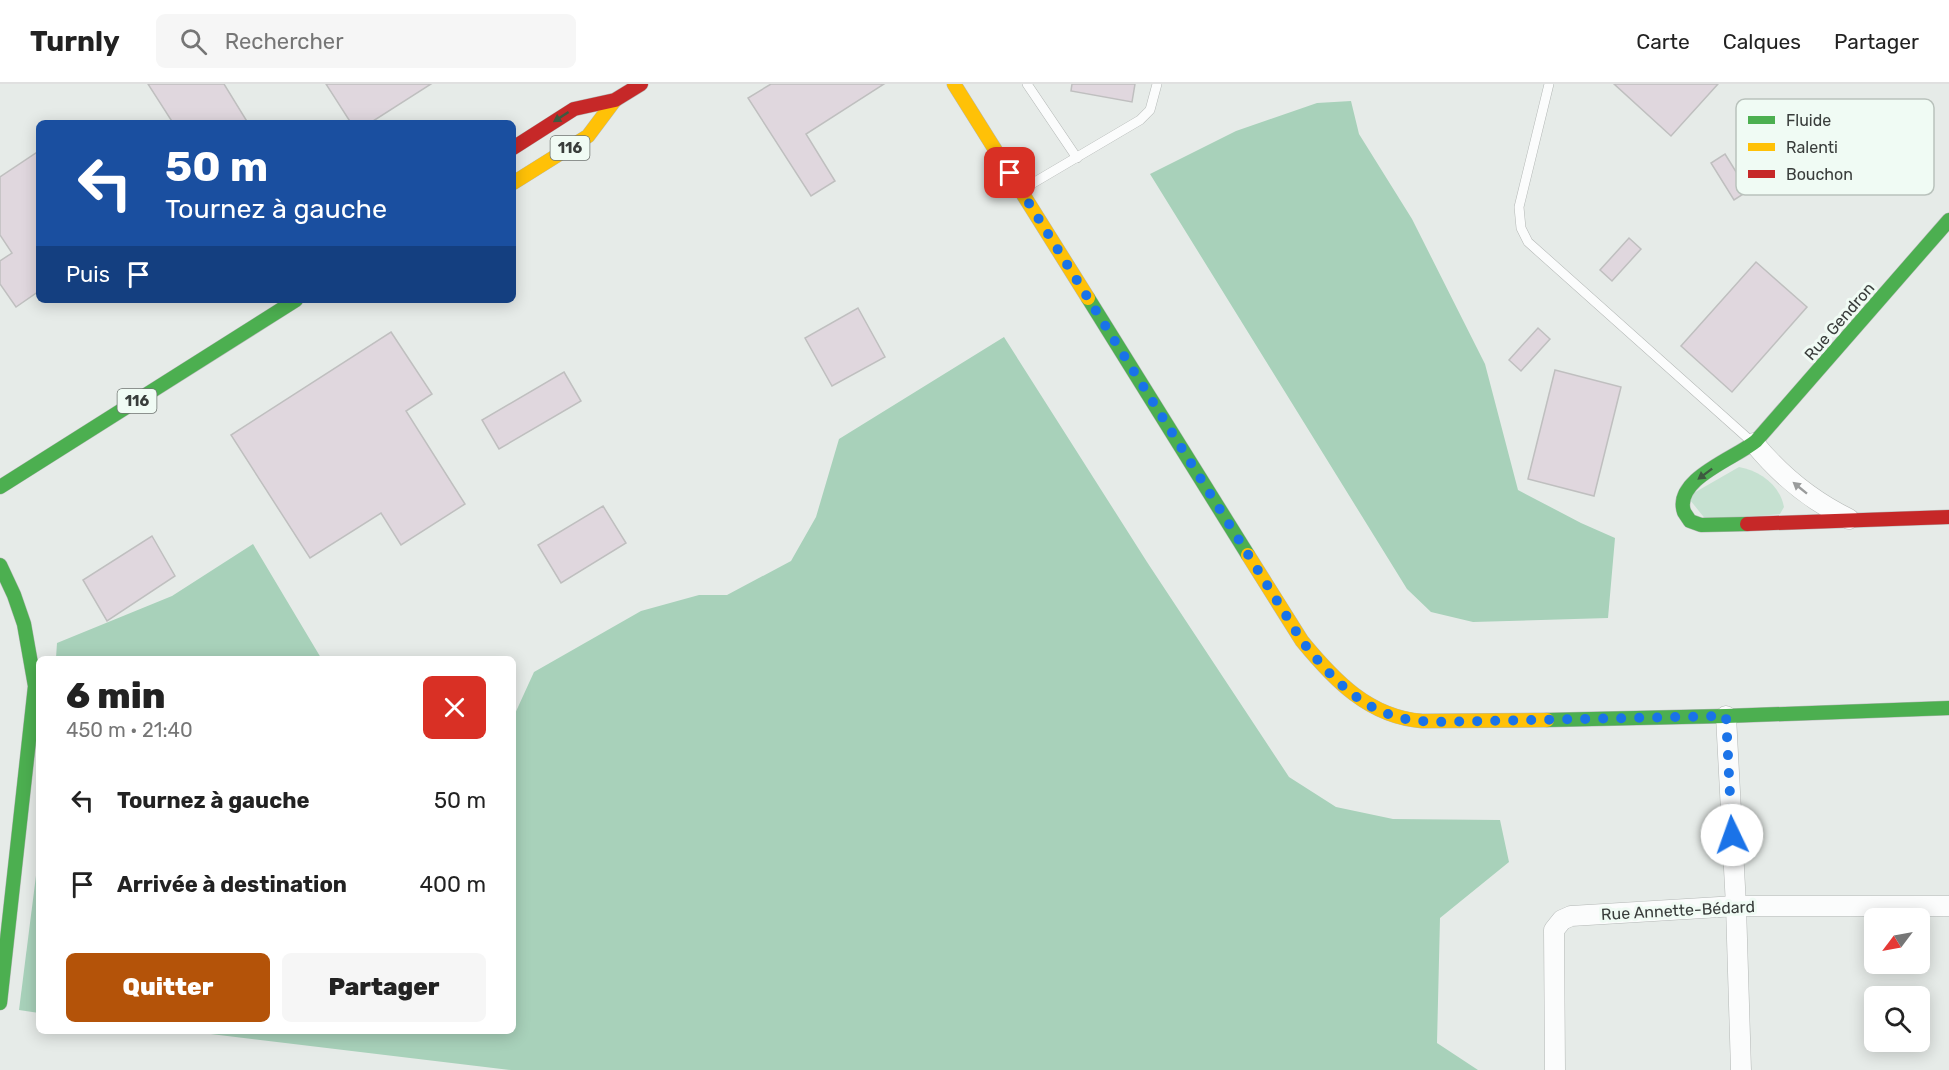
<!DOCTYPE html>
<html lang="fr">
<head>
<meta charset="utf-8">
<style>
	:root { --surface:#fff; --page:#f6f6f6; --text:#222; --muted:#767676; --line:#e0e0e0; --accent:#b45309 }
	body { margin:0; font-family:Rubik,sans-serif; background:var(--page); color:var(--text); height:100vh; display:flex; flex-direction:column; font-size:22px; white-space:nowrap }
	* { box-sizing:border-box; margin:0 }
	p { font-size:20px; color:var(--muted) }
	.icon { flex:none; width:33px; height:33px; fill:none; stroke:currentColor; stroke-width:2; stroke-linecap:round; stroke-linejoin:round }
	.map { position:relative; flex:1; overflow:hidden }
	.details { position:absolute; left:36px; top:572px; width:480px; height:378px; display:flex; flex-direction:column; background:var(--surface); border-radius:9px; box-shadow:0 3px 15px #0003 }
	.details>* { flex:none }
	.top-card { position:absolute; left:36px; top:36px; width:480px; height:183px; border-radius:9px; box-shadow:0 3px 15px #0003; background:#1a4fa0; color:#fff; overflow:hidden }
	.needle { width:39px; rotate:238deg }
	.controls { position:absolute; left:1864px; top:824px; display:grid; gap:12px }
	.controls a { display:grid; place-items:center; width:66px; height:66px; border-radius:9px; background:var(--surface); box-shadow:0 3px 15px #0003; font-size:30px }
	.pin { position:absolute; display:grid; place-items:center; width:51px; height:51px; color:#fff; margin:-26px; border-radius:12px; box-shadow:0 3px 9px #0006 }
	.me { position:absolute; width:66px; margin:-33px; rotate:357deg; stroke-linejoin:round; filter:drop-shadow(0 0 4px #0008) }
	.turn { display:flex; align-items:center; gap:21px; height:126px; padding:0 30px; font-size:27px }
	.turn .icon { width:78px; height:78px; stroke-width:2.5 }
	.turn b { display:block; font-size:42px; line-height:51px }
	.then { display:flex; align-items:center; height:57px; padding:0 30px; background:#0003; gap:12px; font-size:22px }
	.round { display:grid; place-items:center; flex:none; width:63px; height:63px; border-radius:9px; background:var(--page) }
	.summary { display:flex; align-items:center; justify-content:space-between; height:102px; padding:0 30px }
	h1 { font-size:36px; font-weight:800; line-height:45px }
	.action { display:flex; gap:12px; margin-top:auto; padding:12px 30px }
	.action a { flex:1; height:69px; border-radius:9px; background:var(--accent); color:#fff; font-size:24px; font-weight:800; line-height:69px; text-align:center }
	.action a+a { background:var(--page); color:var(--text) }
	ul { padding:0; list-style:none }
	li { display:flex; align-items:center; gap:18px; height:84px; padding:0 30px }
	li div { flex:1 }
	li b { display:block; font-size:22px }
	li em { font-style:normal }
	header { display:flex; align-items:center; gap:36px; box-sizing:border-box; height:84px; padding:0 30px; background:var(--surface); border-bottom:2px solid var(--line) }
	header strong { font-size:28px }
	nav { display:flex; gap:33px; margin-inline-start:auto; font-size:21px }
	.search { width:420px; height:54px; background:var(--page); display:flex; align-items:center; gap:15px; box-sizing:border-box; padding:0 21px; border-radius:9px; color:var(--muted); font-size:22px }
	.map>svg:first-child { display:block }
	.green { fill:#c6e1d1 }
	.forest { fill:#a8d1ba }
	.building { fill:#e0d7de; stroke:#bfbfbf; stroke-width:1.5 }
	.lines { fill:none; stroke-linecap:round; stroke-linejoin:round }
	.lane-casing { stroke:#b3b7b5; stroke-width:10 }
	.street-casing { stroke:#b3b7b5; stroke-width:21 }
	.fast-casing { stroke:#b3b7b5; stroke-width:15 }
	.slow-casing { stroke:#b3b7b5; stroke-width:15 }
	.jam-casing { stroke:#b3b7b5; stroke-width:15 }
	.lane { stroke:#fbfcfc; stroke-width:9 }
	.street { stroke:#fbfcfc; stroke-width:20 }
	.fast { stroke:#4caf50; stroke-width:14 }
	.slow { stroke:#ffc107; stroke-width:14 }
	.jam { stroke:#c62828; stroke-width:14 }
	.oneway { fill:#3e5a40 }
	.oneway2 { fill:#9a9c9c }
	.route { stroke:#1a73e8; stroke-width:10; stroke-dasharray:0 18 }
	.labels { text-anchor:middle; stroke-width:6; stroke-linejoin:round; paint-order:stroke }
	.shield { fill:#f0fbf4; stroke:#707672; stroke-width:1.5 }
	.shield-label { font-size:15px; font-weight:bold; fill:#393d3b }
	.street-label { font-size:16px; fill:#393d3b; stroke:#f0fbf4 }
	.key { fill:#f0fbf4; stroke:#b9c2bc; stroke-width:1.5 }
	.key-label { font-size:16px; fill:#393d3b }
</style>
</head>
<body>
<header>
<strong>Turnly</strong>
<div class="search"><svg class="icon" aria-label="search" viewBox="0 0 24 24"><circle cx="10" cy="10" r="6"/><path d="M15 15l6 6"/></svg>Rechercher</div>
<nav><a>Carte</a><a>Calques</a><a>Partager</a></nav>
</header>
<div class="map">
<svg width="1949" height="986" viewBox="0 0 1949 986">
	<rect width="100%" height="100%" fill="#e6ebe8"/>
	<path class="green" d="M1739,383C1760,387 1780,401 1784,423L1780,430L1707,437L1690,416L1692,410Z"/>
	<g class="forest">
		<path d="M1351,17L1359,50L1412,135L1485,280L1518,406L1581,439L1615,454L1608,534L1473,538L1431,528L1407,505L1150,90L1236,47L1317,19Z"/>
		<path d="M1004,253L1147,478L1289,693L1336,723L1393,735L1500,736L1509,778L1440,834L1437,959L1478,986H511L186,947L513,946V634L534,588L641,527L699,511H727L791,477L816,433L839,355Z"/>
		<path d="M253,460L321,574H56L57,559L172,512Z"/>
		<path d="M39,768V929L19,926Z"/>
	</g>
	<g class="building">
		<path d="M148,0H224L248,39H173Z"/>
		<path d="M326,0H431L370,39H351Z"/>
		<path d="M771,0H884L806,50L835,97L811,112L748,14Z"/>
		<path d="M1072,0H1135L1132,18L1071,7Z"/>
		<path d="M1614,0H1718L1671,52Z"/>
		<path d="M39,67V207L16,223L0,200V177L12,169L0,151V93Z"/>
		<path d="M1725,70L1748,107L1734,116L1711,79Z"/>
		<path d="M1629,154L1641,165L1612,197L1600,186Z"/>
		<path d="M1756,178L1807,223L1732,308L1681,262Z"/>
		<path d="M858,224L885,273L832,302L805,254Z"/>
		<path d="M1538,244L1550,255L1521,287L1509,276Z"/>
		<path d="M391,248L432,310L406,327L465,420L401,461L381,429L310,474L231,351Z"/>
		<path d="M1555,286L1621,303L1594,412L1528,395Z"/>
		<path d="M564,288L581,317L499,365L482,336Z"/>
		<path d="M603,422L626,459L561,499L538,461Z"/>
		<path d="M152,452L175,492L107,537L83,496Z"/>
	</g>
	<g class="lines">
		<defs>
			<g id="lane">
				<path d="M1027,0L1077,74"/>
				<path d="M1549,0L1519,123L1521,144L1528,158L1752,358"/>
				<path d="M1023,105L1140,36L1150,26L1157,0"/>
			</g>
			<g id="street">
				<path d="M1754,359C1780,391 1812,417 1849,435"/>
				<path d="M1726,632L1736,822L1741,986"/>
				<path d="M1555,986L1554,846L1562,836L1571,832L1736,822H1949"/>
			</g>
			<g id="fast">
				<path d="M1088,214L1248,471"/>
				<path d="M0,403L296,216"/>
				<path d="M1747,440L1701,441L1690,437L1684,428C1673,395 1736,374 1756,357L1949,136"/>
				<path d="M0,481L14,511L24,540L35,602L0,919"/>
				<path d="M1547,636L1726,632L1949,624"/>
			</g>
			<g id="slow">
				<path d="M954,0L1088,214"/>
				<path d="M513,99L588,52L615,16"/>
				<path d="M1248,471L1302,557C1334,596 1369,633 1422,637L1547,636"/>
			</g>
			<g id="jam">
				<path d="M513,64L574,25L615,16L641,0"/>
				<path d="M1747,440L1949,433"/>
			</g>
		</defs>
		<use href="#lane" class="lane-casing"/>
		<use href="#street" class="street-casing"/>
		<use href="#fast" class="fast-casing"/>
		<use href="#slow" class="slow-casing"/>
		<use href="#jam" class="jam-casing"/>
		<use href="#lane" class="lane"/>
		<use href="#street" class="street"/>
		<use href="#fast" class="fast"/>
		<use href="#slow" class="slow"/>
		<use href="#jam" class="jam"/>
	</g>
	<defs><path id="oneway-solid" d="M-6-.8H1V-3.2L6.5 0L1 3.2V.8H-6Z" transform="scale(1.5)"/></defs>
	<g class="oneway">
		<use href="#oneway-solid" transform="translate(561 33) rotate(147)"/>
		<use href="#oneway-solid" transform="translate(1705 390) rotate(143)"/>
	</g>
	<use class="oneway2" href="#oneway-solid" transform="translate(1800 404) rotate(-141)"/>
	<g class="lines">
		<path class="route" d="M1010,89L1302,557C1328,590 1359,625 1402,634C1412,637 1424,637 1435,638L1726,632L1732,751"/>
	</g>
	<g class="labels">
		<g class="shield">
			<rect x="550.5" y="52" width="39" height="24" rx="4.5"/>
			<rect x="117.5" y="305" width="39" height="24" rx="4.5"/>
		</g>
		<g class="shield-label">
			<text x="570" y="69">116</text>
			<text x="137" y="322">116</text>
		</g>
		<g class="street-label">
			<text transform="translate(1839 237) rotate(-49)" y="6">Rue Gendron</text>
			<text transform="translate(1678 826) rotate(-3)" y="6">Rue Annette-Bédard</text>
		</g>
	</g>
	<rect x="1736" y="15" width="198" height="96" rx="9" class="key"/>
	<rect x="1748" y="32" width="27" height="8" fill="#4caf50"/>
	<rect x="1748" y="59" width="27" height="8" fill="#ffc107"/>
	<rect x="1748" y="86" width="27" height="8" fill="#c62828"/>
	<g class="key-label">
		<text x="1786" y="42">Fluide</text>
		<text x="1786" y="69">Ralenti</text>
		<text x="1786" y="96">Bouchon</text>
	</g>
</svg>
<div class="controls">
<a><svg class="needle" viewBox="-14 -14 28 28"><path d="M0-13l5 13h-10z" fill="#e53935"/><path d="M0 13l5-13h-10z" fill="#767676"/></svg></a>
<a><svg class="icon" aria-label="search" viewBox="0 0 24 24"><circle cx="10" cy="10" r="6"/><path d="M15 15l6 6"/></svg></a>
</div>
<div class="pin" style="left:1010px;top:89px;background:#d93025"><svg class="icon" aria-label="arrive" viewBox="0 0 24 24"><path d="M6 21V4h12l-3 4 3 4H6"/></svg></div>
<svg class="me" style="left:1732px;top:751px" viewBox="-20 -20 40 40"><circle r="19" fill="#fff"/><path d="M0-13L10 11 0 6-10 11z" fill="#1a73e8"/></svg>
<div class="top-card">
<div class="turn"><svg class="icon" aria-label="left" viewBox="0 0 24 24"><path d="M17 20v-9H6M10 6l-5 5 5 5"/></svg><div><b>50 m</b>Tournez à gauche</div></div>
<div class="then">Puis<svg class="icon" aria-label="arrive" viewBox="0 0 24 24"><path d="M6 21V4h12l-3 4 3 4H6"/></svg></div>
</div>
<section class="details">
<div class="summary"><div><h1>6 min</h1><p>450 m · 21:40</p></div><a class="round" style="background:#d93025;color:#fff"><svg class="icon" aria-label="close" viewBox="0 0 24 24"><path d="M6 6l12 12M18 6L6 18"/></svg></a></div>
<ul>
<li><svg class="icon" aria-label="left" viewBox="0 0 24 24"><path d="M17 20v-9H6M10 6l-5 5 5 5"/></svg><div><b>Tournez à gauche</b></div><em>50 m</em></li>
<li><svg class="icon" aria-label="arrive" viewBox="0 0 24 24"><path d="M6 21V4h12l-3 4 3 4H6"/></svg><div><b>Arrivée à destination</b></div><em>400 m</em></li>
</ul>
<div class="action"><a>Quitter</a><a>Partager</a></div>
</section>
</div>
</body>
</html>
